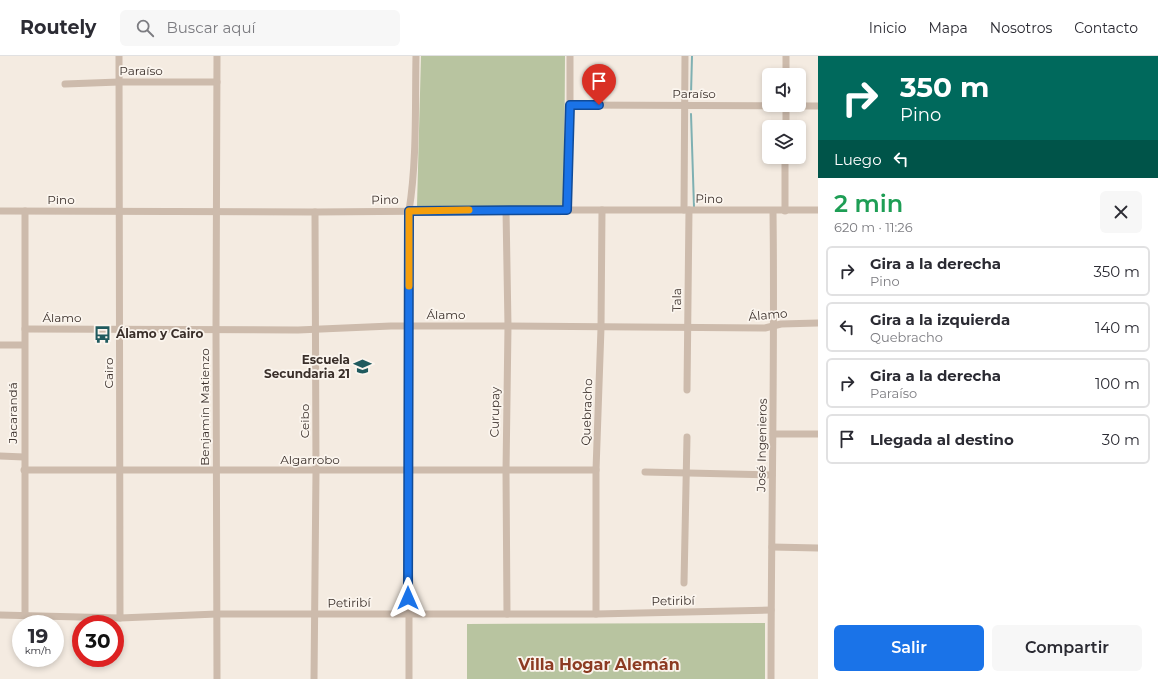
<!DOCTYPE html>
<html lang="es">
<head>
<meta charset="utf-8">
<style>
	:root { --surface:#fff; --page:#f7f7f7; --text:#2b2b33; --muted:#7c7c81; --line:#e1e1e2; --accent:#1a73e8 }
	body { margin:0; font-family:Montserrat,sans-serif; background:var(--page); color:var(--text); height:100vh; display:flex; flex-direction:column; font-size:15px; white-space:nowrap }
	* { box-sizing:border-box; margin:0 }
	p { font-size:13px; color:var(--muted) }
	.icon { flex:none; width:22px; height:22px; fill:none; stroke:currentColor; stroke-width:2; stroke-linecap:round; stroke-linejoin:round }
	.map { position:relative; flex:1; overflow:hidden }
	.sheet { display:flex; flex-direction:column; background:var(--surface); width:340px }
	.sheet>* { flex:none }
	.hud { background:#00695c; color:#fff; overflow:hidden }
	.controls { position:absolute; left:762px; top:12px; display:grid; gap:8px }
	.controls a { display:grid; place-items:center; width:44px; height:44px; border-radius:6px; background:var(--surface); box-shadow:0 2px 6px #0003; font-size:20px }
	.speed { position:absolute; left:12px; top:559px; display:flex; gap:8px; font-size:20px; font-weight:700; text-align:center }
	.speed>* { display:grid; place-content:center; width:52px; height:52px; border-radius:50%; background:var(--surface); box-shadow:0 2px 6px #0003; line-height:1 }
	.speed small { font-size:10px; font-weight:400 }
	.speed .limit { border:6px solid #d22; background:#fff; color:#111 }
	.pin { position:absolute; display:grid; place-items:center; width:34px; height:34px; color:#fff; margin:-41px -17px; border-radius:50% 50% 50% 0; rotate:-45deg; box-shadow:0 0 4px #0007 }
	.pin .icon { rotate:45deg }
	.me { position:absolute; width:44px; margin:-22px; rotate:0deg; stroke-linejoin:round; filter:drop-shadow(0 0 3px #0008) }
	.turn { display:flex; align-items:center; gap:14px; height:84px; padding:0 16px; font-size:18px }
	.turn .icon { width:52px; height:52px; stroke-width:2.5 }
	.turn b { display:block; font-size:28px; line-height:34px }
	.then { display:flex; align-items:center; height:38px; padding:0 16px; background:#0003; gap:8px; font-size:15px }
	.round { display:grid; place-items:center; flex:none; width:42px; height:42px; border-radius:6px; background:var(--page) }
	.overview { display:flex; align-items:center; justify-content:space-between; height:68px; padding:0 16px }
	h1 { font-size:24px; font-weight:600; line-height:30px; color:#1e9e55 }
	.action { display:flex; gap:8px; margin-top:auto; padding:8px 16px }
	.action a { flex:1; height:46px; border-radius:6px; background:var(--accent); color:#fff; font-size:16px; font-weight:600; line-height:46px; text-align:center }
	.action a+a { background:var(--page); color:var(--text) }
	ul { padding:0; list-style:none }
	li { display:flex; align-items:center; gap:12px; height:50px; margin:0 8px 6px; padding:0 8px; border:2px solid var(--line); border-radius:6px }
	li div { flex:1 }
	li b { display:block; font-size:15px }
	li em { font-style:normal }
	header { display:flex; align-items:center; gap:24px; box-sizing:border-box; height:56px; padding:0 20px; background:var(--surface); border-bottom:1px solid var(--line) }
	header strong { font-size:19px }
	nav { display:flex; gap:22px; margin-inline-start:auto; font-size:14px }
	.search { width:280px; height:36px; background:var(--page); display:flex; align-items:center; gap:10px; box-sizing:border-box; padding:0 14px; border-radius:6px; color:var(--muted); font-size:15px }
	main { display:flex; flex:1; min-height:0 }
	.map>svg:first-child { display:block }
	.green { fill:#b8c4a0 }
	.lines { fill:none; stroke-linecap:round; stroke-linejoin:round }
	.stream { stroke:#7fb0b2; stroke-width:2 }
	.minor { stroke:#cdbbac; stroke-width:7 }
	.route-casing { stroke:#114b97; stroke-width:10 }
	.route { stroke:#1a73e8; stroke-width:7 }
	.slow { stroke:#f59e0b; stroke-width:7 }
	.labels { text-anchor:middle; stroke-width:3.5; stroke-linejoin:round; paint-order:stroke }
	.street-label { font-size:12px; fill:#3b302b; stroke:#fbf5ee }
	.poi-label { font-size:12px; font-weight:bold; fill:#3b302b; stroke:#fbf5ee; text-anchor:start }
	.district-label { font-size:16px; font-weight:bold; fill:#8c3b22; stroke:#fbf5ee }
</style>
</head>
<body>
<header>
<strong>Routely</strong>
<div class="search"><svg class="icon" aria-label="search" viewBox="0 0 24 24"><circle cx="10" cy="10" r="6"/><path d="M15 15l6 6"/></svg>Buscar aquí</div>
<nav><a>Inicio</a><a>Mapa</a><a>Nosotros</a><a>Contacto</a></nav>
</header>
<main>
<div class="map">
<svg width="818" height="623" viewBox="0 0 818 623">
	<rect width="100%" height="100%" fill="#f4ebe1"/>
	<g class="green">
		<path d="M421,0H565L564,149L559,151L498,150H417Z"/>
		<path d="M765,567V623H467V568Z"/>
	</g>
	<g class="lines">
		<g class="stream">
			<path d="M691,38L692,0"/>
			<path d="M691,58L694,151"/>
		</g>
		<g class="minor">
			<path d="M119,0L120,562"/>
			<path d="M786,19V0"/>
			<path d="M65,28L119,26H217"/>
			<path d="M570,49L818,50"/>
			<path d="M786,71V49"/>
			<path d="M506,154L508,270L506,415L507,558"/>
			<path d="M567,154L570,49V0"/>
			<path d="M684,154L685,0"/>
			<path d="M0,155L315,156L567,154H818"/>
			<path d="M785,155V101"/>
			<path d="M25,273L298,274L391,270H508L765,272L781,268L818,267"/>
			<path d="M0,289H24"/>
			<path d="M687,334L689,154"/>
			<path d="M773,378H818"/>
			<path d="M0,400L24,401"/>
			<path d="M24,414H596"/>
			<path d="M645,416L772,419"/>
			<path d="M772,491L818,492"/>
			<path d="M684,527L687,381"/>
			<path d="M596,558V414L601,272L602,154"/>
			<path d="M0,559L120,562L217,558H596L771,554"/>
			<path d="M25,559V155"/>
			<path d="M217,623L216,274L217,0"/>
			<path d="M314,623L316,415L315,156"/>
			<path d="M409,623V155C417,104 415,52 416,0"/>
			<path d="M771,623C771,467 775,311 773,155"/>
		</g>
	</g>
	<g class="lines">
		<defs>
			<path id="route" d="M408,542L409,155L567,154L570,49H599"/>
		</defs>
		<use href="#route" class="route-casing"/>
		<use href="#route" class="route"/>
		<path class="slow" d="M409,230V155L469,154"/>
	</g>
	<defs>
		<symbol id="bus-bare" viewBox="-9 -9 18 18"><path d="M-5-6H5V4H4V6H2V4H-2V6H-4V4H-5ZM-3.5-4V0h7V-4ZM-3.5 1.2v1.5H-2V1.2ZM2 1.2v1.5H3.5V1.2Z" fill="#1f5a5e" stroke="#fbf5ee" stroke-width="2.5" paint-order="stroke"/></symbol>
		<symbol id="school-bare" viewBox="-9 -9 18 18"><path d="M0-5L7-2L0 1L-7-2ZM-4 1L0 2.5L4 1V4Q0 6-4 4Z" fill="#1f5a5e" stroke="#fbf5ee" stroke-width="2.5" paint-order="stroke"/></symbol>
	</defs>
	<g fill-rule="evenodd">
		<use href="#bus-bare" x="90" y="266" width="25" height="25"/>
		<use href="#school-bare" x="350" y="298" width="25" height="25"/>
	</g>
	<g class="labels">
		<g class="street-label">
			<text x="141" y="19">Paraíso</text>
			<text x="694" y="42">Paraíso</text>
			<text transform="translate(709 143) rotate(1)" y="4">Pino</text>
			<text x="61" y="148">Pino</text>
			<text transform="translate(385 144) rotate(-1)" y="4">Pino</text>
			<text transform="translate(677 244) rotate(-89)" y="4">Tala</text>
			<text x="446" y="263">Álamo</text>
			<text transform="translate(768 259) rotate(-5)" y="4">Álamo</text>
			<text x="62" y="266">Álamo</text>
			<text transform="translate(109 317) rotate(-90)" y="4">Cairo</text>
			<text transform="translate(205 351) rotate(-90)" y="4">Benjamín Matienzo</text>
			<text transform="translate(495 356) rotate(-89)" y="4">Curupay</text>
			<text transform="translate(587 356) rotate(-88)" y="4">Quebracho</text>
			<text transform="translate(13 357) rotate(-90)" y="4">Jacarandá</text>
			<text transform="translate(305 365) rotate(-90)" y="4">Ceibo</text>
			<text transform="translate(762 389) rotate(-89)" y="4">José Ingenieros</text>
			<text x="310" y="408">Algarrobo</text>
			<text transform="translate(673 545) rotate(-1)" y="4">Petiribí</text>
			<text transform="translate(349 547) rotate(-1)" y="4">Petiribí</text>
		</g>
		<g class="poi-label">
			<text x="116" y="282">Álamo y Cairo</text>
			<text x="350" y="308" text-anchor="end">Escuela<tspan x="350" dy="14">Secundaria 21</tspan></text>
		</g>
		<g class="district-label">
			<text x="599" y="614">Villa Hogar Alemán</text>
		</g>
	</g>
</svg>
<div class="controls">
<a><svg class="icon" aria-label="sound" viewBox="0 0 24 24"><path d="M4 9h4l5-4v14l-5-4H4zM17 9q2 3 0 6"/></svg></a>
<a><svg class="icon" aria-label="layers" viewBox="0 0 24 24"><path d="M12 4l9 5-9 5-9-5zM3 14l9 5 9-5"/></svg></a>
</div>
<div class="speed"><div>19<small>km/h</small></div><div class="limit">30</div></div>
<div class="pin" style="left:599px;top:49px;background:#d93025"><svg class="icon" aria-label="arrive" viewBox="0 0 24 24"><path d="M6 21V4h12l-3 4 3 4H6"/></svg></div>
<svg class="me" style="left:408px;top:542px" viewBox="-20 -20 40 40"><path d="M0-17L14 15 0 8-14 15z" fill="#1a73e8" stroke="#fff" stroke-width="4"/></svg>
</div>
<section class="sheet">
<div class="hud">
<div class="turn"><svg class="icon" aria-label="right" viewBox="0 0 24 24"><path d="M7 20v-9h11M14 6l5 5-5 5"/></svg><div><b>350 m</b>Pino</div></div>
<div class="then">Luego<svg class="icon" aria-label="left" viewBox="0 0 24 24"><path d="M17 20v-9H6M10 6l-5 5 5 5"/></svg></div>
</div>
<div class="overview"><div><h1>2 min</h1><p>620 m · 11:26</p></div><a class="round"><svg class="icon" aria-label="close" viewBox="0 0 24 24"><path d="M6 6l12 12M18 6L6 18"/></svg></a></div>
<ul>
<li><svg class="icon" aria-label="right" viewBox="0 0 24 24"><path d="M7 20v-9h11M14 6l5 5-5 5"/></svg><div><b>Gira a la derecha</b><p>Pino</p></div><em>350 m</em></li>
<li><svg class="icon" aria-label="left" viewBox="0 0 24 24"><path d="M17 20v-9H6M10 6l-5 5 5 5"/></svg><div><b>Gira a la izquierda</b><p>Quebracho</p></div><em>140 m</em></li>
<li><svg class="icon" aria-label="right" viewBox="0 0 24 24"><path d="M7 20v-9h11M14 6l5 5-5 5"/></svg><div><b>Gira a la derecha</b><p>Paraíso</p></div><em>100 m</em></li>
<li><svg class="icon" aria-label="arrive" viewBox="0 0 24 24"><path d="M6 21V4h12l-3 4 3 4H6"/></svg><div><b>Llegada al destino</b></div><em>30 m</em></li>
</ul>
<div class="action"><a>Salir</a><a>Compartir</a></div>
</section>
</main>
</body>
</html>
